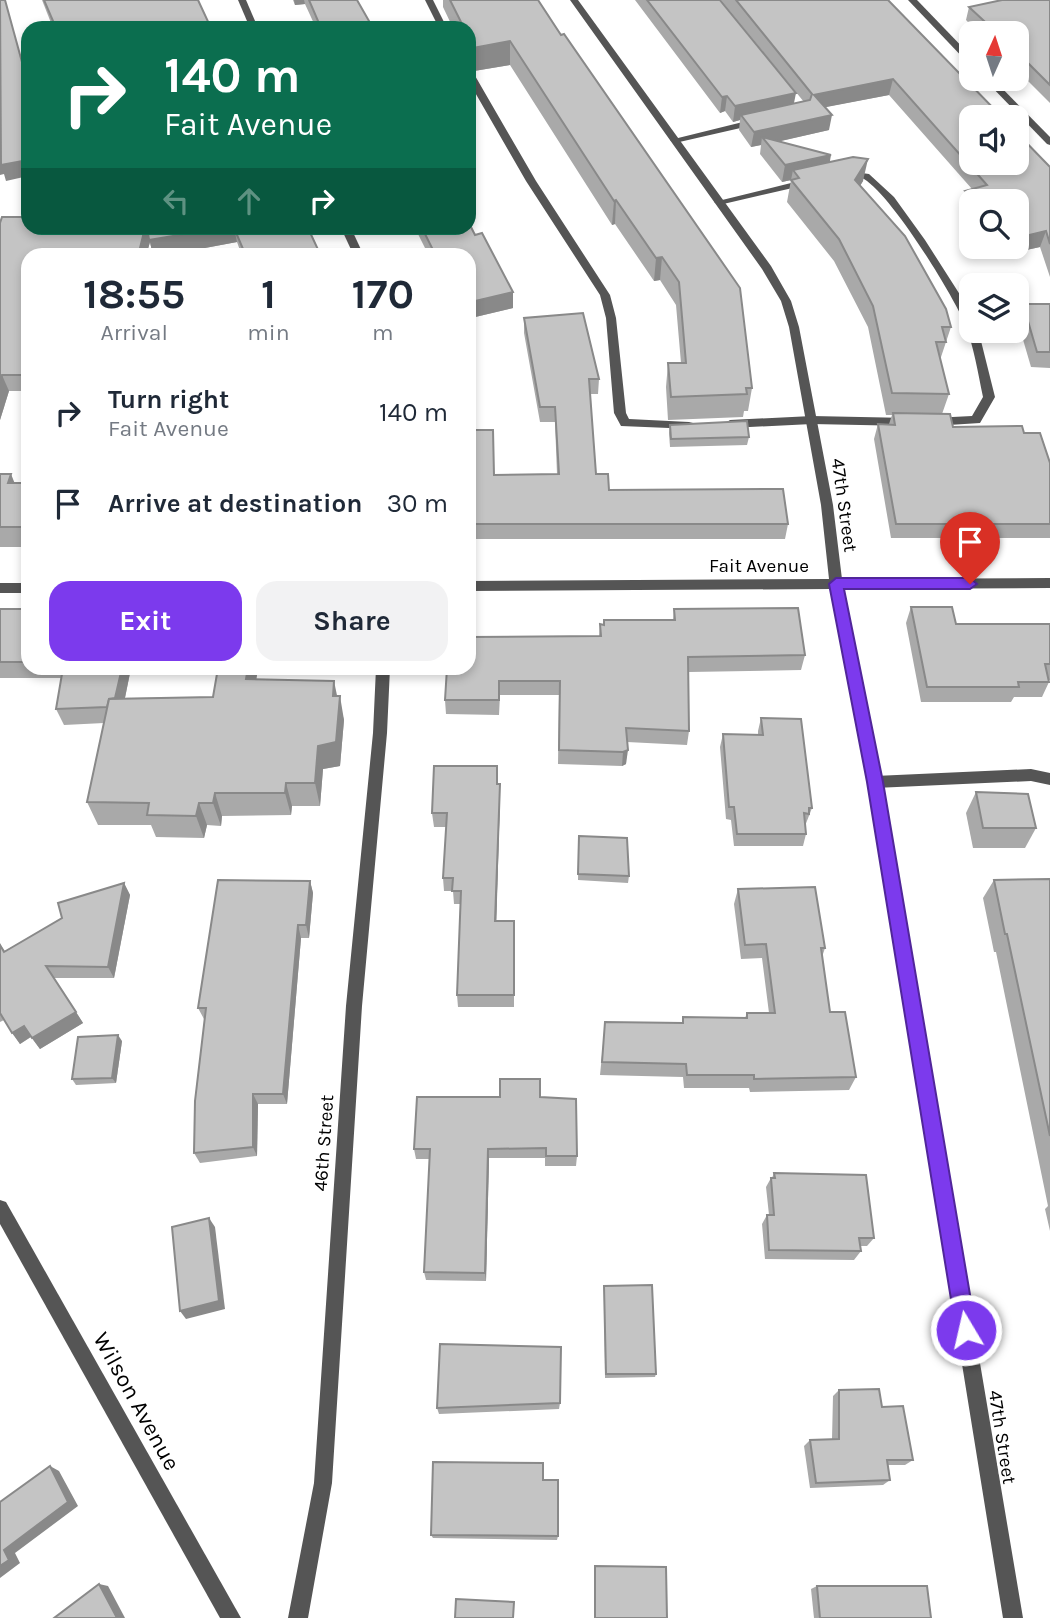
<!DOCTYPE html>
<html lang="en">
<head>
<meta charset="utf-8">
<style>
	:root { --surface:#fff; --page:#f2f2f3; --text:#1f2937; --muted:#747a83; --accent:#7c3aed }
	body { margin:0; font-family:Karla,sans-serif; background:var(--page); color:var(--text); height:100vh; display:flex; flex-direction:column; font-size:26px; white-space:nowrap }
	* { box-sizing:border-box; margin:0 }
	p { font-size:23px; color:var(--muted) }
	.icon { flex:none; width:38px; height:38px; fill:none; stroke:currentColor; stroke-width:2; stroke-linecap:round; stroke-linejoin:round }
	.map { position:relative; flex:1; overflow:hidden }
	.sheet { position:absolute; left:21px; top:248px; width:455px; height:427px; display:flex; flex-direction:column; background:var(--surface); border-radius:21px; box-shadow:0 4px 10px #0003 }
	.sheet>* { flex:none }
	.top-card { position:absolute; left:21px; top:21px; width:455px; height:214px; border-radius:21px; box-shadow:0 4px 10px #0003; background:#0b6e4f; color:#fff; overflow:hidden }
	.needle { width:46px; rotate:3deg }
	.fabs { position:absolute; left:959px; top:21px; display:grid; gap:14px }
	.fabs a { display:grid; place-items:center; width:70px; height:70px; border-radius:14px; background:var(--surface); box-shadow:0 4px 10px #0003; font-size:35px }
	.pin { position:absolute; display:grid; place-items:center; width:60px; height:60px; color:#fff; margin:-72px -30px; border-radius:50% 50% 50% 0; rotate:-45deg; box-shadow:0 0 7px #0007 }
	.pin .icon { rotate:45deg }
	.me { position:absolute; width:77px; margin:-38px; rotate:351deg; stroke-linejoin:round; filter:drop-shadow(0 0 5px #0008) }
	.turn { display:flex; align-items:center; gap:24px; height:147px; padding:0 28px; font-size:32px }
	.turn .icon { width:91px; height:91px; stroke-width:2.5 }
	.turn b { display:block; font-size:49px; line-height:60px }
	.lanes { display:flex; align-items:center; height:66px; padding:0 28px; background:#0003; justify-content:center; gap:35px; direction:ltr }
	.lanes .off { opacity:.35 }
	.eta { display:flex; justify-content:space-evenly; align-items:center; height:119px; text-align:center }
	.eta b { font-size:42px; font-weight:700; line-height:49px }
	.button { display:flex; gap:14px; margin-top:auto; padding:14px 28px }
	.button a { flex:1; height:80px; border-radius:21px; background:var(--accent); color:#fff; font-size:28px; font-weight:700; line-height:80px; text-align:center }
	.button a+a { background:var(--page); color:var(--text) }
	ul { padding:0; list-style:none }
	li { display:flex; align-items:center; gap:21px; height:91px; padding:0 28px }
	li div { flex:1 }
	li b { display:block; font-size:26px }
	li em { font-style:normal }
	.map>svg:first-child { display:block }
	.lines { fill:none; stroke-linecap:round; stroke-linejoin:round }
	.lane { fill:#555; fill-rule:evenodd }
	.street { fill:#555; fill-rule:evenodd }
	.wall { fill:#a9a9a9 }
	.shaded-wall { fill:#898989 }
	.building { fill:#c4c4c4; stroke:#898989; stroke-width:2 }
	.route { fill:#7c3aed; stroke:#51269a; stroke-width:2 }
	.labels { text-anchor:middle; stroke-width:5; stroke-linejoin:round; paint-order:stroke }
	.street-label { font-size:19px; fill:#000; stroke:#fff }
	.near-street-label { font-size:23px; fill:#000; stroke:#fff }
</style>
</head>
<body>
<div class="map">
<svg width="1050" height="1618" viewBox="0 0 1050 1618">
	<rect width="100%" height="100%" fill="#fff"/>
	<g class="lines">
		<g class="lane">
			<path d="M425,0H433L447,28H439Z"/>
			<path d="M469,71L474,74L536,181L610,295L616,318L626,413L629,419L689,422L693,423V429L621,426L614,413L606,318L600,295L526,181L469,82Z"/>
			<path d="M755,119L758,120V124L675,143L670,140Z"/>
			<path d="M847,171L869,174L894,197L925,240L964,301L971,315V331H978L979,333L995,397L980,423L933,426L927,422L933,418L972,416L983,397C978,373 974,347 965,324C952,293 892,196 864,179C858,175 851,177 844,176V172Z"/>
			<path d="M807,179L810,180V184L719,205L714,202Z"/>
			<path d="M812,416L909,418L915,422L909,426L812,424L730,428L724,424L730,420Z"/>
			<path d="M1031,769L1050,773V785L1031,781L875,788L870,786L868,782L870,778L875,776Z"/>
		</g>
		<g class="street">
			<path d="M238,0H246L258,28H250Z"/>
			<path d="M570,0H578L771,266L791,301L799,327L833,505L842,579L1050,578V588L843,589L882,782L1023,1618H1003L868,782L831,589L469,591V581L829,579L821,505L789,327L781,301L762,269Z"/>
			<path d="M908,0H917L971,56V64L968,63Z"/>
			<path d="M984,79H993L1050,137V145L1047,144Z"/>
			<path d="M341,228H351L364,256H354Z"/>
			<rect x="0" y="583" width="28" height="10"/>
			<path d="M376,668H390L387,733L362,1006L332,1483L308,1618H288L314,1483L346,1006L373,733Z"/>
			<path d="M0,1200L6,1202L241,1618H220L0,1224Z"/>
		</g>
	</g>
	<g class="wall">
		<path d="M42,0H198L211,28H53Z"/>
		<path d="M293,0H357L373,28H316L305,4L295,5Z"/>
		<path d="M443,0H538L752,388L748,411H744L743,417L668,420L666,387L668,363H681L676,305L660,280L654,281L615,224L612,225L510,65L474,71L469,60V28H453L443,7Z"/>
		<path d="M635,0H720L794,104L804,102L721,0H888L1050,167V277L1040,247L1004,255L997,247H1017V201H971V219L960,206L965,191L972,189L889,95L825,107L829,130L780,141L830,162L863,181L860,186L951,327L940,360L949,394L942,414L953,427L1024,433L1050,463V538H891L874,439L878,424H889L892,415H886L868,327L834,261L787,202L791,180L782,182L760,154L761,145L751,147L739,130L740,120L733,122L725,111L720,113Z"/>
		<path d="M1050,0V103L1017,70V33H979L966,20L969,7Z"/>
		<path d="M0,223L308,228L321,256H242L237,242L162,256H153L150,242L146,256H28V391H9L0,420Z"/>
		<path d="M415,228H469L475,235L513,292V308L471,318L469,314V256H429Z"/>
		<path d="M1023,304H1050V368L1031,367L1017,319Z"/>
		<path d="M524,318L599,379L598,394H590L596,474L609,490L788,524L785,539H469V430L494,475L557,474L555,422H540L524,333Z"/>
		<path d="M670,425L749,437L747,445L670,447L669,433Z"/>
		<path d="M0,474L15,483H28V547H0Z"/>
		<path d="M911,607L956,624H1050V680H1049V682L1042,697H1014L1011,702H921L906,623Z"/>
		<path d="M0,609H28V668H131L125,698L213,697L218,668H258L256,679L337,696L344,720L340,766L323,769L320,806H292L291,815L222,816L221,826L207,825L204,838L156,837L151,825H98L87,802L104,723L64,725L56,709L62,678H0Z"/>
		<path d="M674,609L805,655L801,670L689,672V731L687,745L627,742L626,764L622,766L558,764L559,695H500L499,715L446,714L445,700L599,636L600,624L604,625V620H673Z"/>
		<path d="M761,718L812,808L805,826L806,834L803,846H734L731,820L726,819L720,747L723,734L758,735V731Z"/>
		<path d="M497,784H500V798L496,921H514V1007H458L457,995L461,904H454L453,891H444L443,878L446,827H434L432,813Z"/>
		<path d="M976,792L1036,828L1025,848H973L966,813Z"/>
		<path d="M579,836L629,876L628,883L578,880Z"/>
		<path d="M1050,879V1231L1045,1209L1048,1206L996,952H994L983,898L994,880Z"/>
		<path d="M310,881L313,893L309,938H301L287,1104H258L257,1156L200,1163L194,1153L205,1019H204L198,1008Z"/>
		<path d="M124,883L130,895L114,978H54L83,1023L40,1049L31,1037L20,1044L4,1020L0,1022V944L5,951Z"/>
		<path d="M738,889L825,948L822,957L830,1012L856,1077L849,1090L750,1092L749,1088H684L683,1077L600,1075L604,1035L682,1023L683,1017L745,1018L747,1013H769L762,958L741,959L734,904Z"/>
		<path d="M122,1041L116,1083L76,1085L72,1079Z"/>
		<path d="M500,1097H540L577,1156L576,1166H545V1158H489L486,1281L426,1280L424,1272L430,1159H416L414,1149Z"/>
		<path d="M774,1173L874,1238L867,1246H860L861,1251L854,1260L765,1259L762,1224L767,1215H769L766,1187L771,1178H772Z"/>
		<path d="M604,1286L656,1374L655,1377L605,1378Z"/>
		<path d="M839,1390L882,1407L913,1460L905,1465H888L890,1480L883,1485L810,1488L804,1446L810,1440L832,1439L833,1396Z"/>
		<path d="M560,1403L559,1409L439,1414L437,1408Z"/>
		<path d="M543,1480L558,1536L557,1540L433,1538L431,1535Z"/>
		<path d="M817,1586L931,1618H814L811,1589Z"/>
	</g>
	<g class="shaded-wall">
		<path d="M294,0H304L305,4L295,5Z"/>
		<path d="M510,41V65L474,71L473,48Z"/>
		<path d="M893,79L889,95L811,110L814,95Z"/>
		<path d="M796,93L793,108L741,115L740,120L733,122L735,106Z"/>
		<path d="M727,96L725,111L720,113L722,97Z"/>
		<path d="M832,115L829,130L768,144L762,137L761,145L751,147L754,132Z"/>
		<path d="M831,155L828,172L793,170L791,180L782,182L785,165Z"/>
		<path d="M868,159L863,181L850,202L855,180Z"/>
		<path d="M28,160V176L6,181L4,174L0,175V161Z"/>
		<path d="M616,200L615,224L612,225L614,201Z"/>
		<path d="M145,228H234L237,242L162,256H153L150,242L146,256H138Z"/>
		<path d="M1046,231L1040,247L1004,255L1007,247H1017V238Z"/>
		<path d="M662,257L660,280L654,281L656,258Z"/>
		<path d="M513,292V308L471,318V302Z"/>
		<path d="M28,363V384L24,375Z"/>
		<path d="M2,375L9,391L0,420V382Z"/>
		<path d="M11,474L19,494L8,483Z"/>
		<path d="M122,668H131L120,722L113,706Z"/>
		<path d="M248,668H258L253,703L246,679Z"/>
		<path d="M334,681L339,705L333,696Z"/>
		<path d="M340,696L344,720L340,766L323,769L320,806L315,783L318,746Z"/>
		<path d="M628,750L626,764L622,766L623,752Z"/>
		<path d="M286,783L292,806L291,815L285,793Z"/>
		<path d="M500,784V798L496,934L495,921Z"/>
		<path d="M215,793L222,816L221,826L213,803Z"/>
		<path d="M199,803L207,825L204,838L196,816Z"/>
		<path d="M310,881L313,893L309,938L306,925Z"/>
		<path d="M124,883L130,895L114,978L108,967Z"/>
		<path d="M298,925L301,938L287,1104L283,1094Z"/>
		<path d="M76,1012L83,1023L40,1049L32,1038Z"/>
		<path d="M24,1026L32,1036L20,1044L12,1033Z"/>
		<path d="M118,1035L122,1041L116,1083L112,1078Z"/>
		<path d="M253,1094L258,1104L257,1156L253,1147Z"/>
		<path d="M488,1149L489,1158L486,1281L485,1273Z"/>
		<path d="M209,1218L215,1227L225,1309L186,1319L180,1311Z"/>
		<path d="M50,1466L59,1471L78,1506L15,1553L20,1563L0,1578V1566L4,1550Z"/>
		<path d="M99,1584L108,1586L125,1618H117Z"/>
	</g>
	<g class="building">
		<path d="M0,0H5L28,84V160L1,165Z"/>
		<path d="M44,0H198L211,28H56Z"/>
		<path d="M309,0H357L373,28H321Z"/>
		<path d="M450,0H538L561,35L564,34L740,288L752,388H746L747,394L671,397L668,363H686L679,282L662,257L656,258L616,200L614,201L510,41L473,48L469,39V28H464Z"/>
		<path d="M647,0H720L796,93L735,106L727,96L722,97Z"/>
		<path d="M736,0H888L1002,117H971V163H1017V133L1050,167V244L1046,231L1017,238V201H974L965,191L987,185L893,79L814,95L832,115L754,132L741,115L810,100L812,94Z"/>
		<path d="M1002,0H1050V85L1017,52V33H997L969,7Z"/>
		<path d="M762,137L831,155L785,165Z"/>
		<path d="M853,157L868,159L855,180L905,236L946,309L951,327H942L946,342H936L949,394L892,393L873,306L839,239L791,180L799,178L793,170Z"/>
		<path d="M2,217H28V228H145L138,256H28V363L24,375H2L0,382V223Z"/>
		<path d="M469,223L475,235L482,233L513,292L471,302L469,299V256H436L422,228H469Z"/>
		<path d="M147,228H221L149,240Z"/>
		<path d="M234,228H308L321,256H246Z"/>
		<path d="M1023,304H1050V352H1037Z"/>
		<path d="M583,313L599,379H589L596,474H608L609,490L783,489L788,524H469V430H493L494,475L559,474L555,407H540L524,318Z"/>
		<path d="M893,413L950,414L953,427L1022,426L1024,433H1040L1050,463V524H896L878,424L895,425Z"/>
		<path d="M747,421L749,437L671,439L670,425Z"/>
		<path d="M0,474H11L8,483H28V527H0Z"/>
		<path d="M911,607H952L956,624H1050V664H1045L1049,682H1018L1019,687H927Z"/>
		<path d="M798,608L805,655L688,657L689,731L626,728L628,750L623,752L559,750L560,681H499V700H445L447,668H469V637L601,636L600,624L604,625V620H675L674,609Z"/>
		<rect x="0" y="609" width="28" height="53"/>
		<path d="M63,668H122L115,698L109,699L107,707L56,709Z"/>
		<path d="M218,668H248L246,679L334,681L333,696H340L336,742L318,746L315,783H286L285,793H215L213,803H199L196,816L147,815L149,803L87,802L109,699L213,697Z"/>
		<path d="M761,718L801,719L812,808H809V814L804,813L806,834H737L734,807H729L723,734L763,735Z"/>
		<path d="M434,766H497V784H500L495,921H514V995H457L461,891H452L453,878H443L447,813H432Z"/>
		<path d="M976,792L1028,794L1036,828H983Z"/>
		<path d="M579,836L627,838L629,876L578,874Z"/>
		<path d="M1050,879V1136L1007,934H1005L994,880Z"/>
		<path d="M218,880L310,881L306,925H298L283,1094H253V1147L194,1153L195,1101L206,1008H198Z"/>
		<path d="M124,883L108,967L46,966L76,1012L32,1038L24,1026L12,1033L0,1013V945L4,952L62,918L58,903Z"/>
		<path d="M815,887L825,948H821L830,1012H845L856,1077L754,1079V1075H687L686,1064L602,1062L605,1022L683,1023V1017L747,1018V1013H775L766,944L745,945L738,889Z"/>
		<path d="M118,1035L112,1078L72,1079L78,1037Z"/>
		<path d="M500,1079H540V1097L576,1099L577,1156H546V1148L488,1149L485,1273L424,1272L430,1149H414L417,1097H500Z"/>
		<path d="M774,1173L866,1175L874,1238H859L861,1251L769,1250L767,1215H774L771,1178H775Z"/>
		<path d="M209,1218L219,1301L180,1311L172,1227Z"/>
		<path d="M652,1285L656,1374H606L604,1286Z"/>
		<path d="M440,1344L561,1347L560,1403L437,1408Z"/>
		<path d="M879,1389L882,1407L903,1406L913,1460H887L890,1480L816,1483L810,1440L839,1439V1390Z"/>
		<path d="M433,1462L543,1463V1480H558V1536L431,1535Z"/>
		<path d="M50,1466L68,1502L4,1550L9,1560L0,1566V1502Z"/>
		<path d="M595,1566L666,1567L667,1618H595Z"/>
		<path d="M99,1584L117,1618H54Z"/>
		<path d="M817,1586H927L931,1618H820Z"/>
		<path d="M456,1599L514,1602L513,1618H455Z"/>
	</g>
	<path class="route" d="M836,578H970L977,584L970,589H844L883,782L976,1330L973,1337L966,1340L959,1337L956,1330L867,782L829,584Z"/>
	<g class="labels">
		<g class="street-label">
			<text transform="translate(845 505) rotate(82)" y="7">47th Street</text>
			<text x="759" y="572">Fait Avenue</text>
			<text transform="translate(323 1143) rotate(-86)" y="7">46th Street</text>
			<text transform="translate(1003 1437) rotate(81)" y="7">47th Street</text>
		</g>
		<g class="near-street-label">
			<text transform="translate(137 1401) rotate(61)" y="8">Wilson Avenue</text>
		</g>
	</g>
</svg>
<div class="fabs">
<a><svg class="needle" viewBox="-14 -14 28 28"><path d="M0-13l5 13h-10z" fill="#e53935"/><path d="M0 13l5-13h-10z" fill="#747a83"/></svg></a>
<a><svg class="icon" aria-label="sound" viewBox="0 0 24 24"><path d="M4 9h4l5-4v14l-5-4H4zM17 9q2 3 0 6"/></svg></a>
<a><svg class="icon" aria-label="search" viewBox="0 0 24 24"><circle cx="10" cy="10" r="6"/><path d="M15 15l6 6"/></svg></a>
<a><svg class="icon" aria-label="layers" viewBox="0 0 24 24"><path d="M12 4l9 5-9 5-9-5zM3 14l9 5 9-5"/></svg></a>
</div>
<div class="pin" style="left:970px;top:584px;background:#d93025"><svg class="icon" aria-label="arrive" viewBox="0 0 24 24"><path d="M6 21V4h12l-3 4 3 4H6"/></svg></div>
<svg class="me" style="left:966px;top:1330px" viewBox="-20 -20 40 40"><circle r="17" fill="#7c3aed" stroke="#fff" stroke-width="3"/><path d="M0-11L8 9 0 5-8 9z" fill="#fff"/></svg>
<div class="top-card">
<div class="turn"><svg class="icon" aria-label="right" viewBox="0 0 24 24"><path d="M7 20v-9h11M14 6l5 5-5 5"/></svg><div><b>140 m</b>Fait Avenue</div></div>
<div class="lanes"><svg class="icon off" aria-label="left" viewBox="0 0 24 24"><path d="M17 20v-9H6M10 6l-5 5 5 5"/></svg><svg class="icon off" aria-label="ahead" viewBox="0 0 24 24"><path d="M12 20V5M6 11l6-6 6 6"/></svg><svg class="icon" aria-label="right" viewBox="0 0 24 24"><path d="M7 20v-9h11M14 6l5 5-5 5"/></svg></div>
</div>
<section class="sheet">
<div class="eta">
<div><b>18:55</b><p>Arrival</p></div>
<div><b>1</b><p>min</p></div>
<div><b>170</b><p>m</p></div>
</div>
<ul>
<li><svg class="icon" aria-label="right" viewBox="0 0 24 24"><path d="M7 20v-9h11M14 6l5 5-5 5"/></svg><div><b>Turn right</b><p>Fait Avenue</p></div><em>140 m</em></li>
<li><svg class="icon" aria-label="arrive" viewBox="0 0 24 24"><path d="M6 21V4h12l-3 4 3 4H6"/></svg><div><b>Arrive at destination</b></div><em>30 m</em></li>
</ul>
<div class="button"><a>Exit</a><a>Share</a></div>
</section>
</div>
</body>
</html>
